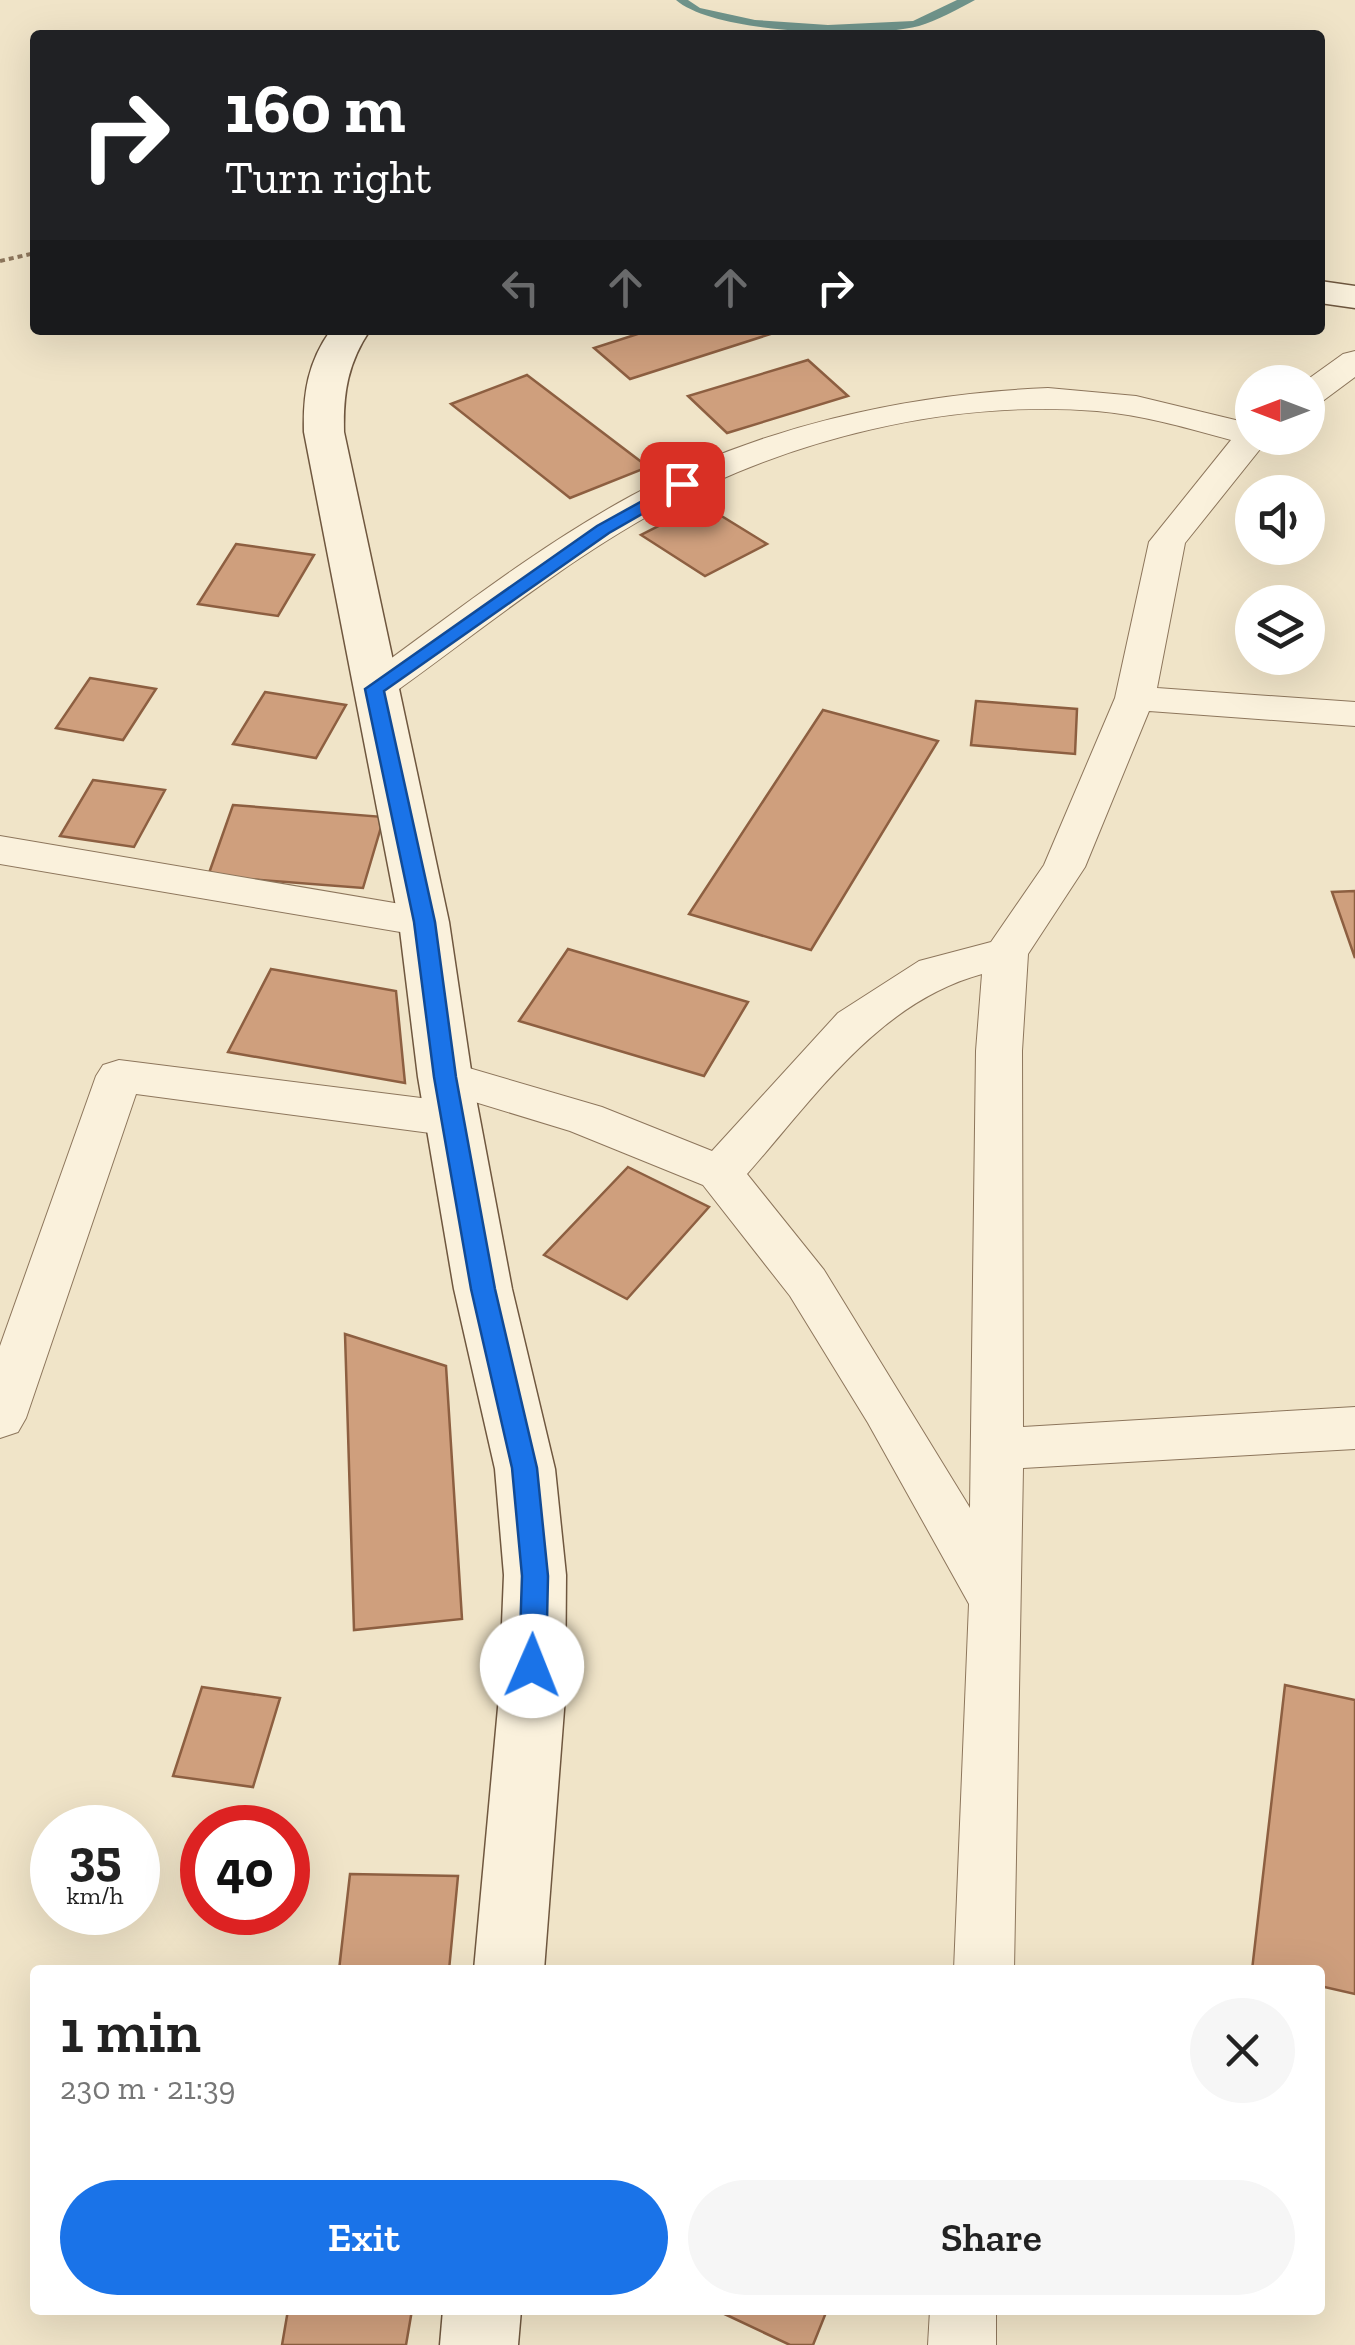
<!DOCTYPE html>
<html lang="en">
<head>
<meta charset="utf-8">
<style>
	:root { --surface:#fff; --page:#f6f6f6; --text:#222; --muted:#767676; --accent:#1a73e8 }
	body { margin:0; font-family:"Zilla Slab",serif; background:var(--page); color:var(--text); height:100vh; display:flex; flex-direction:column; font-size:38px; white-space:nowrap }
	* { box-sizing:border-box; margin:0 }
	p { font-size:32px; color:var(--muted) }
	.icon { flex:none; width:55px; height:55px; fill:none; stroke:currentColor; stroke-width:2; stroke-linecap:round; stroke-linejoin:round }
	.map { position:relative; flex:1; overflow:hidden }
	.sheet { position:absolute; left:30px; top:1965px; width:1295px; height:350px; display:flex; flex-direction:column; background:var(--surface); border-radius:10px; box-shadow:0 10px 40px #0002 }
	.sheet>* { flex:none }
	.top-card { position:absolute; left:30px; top:30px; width:1295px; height:305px; border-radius:10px; box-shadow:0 10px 40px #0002; background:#202124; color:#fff; overflow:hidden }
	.needle { width:65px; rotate:270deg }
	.buttons { position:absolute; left:1235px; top:365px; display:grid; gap:20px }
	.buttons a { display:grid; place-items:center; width:90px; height:90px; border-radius:50%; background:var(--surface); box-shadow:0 10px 40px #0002; font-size:50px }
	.speed { position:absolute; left:30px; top:1805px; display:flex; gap:20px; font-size:50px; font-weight:700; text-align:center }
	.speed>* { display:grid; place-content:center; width:130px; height:130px; border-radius:50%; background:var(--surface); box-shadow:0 10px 40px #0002; line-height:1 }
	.speed small { font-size:25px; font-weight:400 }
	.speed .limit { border:15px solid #d22; background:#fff; color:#111 }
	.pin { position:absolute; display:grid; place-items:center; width:85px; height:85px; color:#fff; margin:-42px; border-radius:20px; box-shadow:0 5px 15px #0006 }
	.me { position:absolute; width:110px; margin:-55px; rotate:1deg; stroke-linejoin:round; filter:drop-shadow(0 0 8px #0008) }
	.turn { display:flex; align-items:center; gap:35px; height:210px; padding:0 30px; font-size:45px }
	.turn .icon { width:130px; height:130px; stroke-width:2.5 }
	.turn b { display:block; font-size:70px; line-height:85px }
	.lanes { display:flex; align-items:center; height:95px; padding:0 30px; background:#0003; justify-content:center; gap:50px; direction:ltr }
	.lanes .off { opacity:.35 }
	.round { display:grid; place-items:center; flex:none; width:105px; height:105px; border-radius:52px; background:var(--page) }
	.head { display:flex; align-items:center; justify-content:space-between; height:170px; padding:0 30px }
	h1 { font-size:60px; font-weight:600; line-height:75px }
	.primary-button { display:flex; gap:20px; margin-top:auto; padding:20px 30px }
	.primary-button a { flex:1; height:115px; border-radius:60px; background:var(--accent); color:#fff; font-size:40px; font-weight:600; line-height:115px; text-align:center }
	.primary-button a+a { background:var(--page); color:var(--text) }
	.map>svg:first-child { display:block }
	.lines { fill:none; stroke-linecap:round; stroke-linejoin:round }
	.stream { fill:#6f938a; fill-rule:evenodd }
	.building { fill:#cf9f7d; stroke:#8d5f41; stroke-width:2.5 }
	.street-casing { stroke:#8d765c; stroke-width:2 }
	.secondary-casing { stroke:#6f573f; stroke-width:3 }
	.path { stroke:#8d765c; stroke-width:4; stroke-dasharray:5 4; stroke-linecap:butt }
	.street { fill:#faf1dc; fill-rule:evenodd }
	.secondary { fill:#faf1dc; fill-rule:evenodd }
	.route { fill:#1a73e8; stroke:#114b97; stroke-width:2.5 }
</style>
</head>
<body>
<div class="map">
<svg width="1355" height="2345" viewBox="0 0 1355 2345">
	<rect width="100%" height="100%" fill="#f0e4c8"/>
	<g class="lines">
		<path class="stream" d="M676,0H688L700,8L755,20L828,25L913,21L957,0H975C960,8 936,21 919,26C869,39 715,34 676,0Z"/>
	</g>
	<g class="building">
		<path d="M650,330H783L630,379L594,348Z"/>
		<path d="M808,360L848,396L727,433L688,396Z"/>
		<path d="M527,375L648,467L570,498L451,404Z"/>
		<path d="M702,504L767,544L705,576L641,535Z"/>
		<path d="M236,544L314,555L278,616L198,604Z"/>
		<path d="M90,678L156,689L123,740L56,728Z"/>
		<path d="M265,692L346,705L316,758L233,744Z"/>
		<path d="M976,701L1077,709L1075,754L971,745Z"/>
		<path d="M823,710L938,741L811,950L689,914Z"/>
		<path d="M93,780L165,790L134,847L60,836Z"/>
		<path d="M233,805L384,817L363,888L208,876Z"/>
		<path d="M1355,891V958L1332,892Z"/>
		<path d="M568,949L748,1002L704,1076L519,1021Z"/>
		<path d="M271,969L396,991L405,1083L228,1052Z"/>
		<path d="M628,1167L709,1207L627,1299L544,1255Z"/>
		<path d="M345,1334L446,1366L462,1619L354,1630Z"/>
		<path d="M1285,1685L1355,1700V1994L1320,1986V1970H1252Z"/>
		<path d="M202,1687L280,1698L253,1787L173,1776Z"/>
		<path d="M350,1874L458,1876L449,1970H339Z"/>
		<path d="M288,2310H412L406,2345H282Z"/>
		<path d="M716,2310H827L813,2345H790Z"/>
	</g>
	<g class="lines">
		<defs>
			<g id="street">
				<path d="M1355,351V377L1320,403L1308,406V382H1304L1343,354Z"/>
				<path d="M1048,388L1136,396L1252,424V438H1269L1185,543L1157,688L1355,702V726L1149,711L1085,867L1028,954L1022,1051L1023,1427L1355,1407V1449L1023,1468L1014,1970H954L969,1604L868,1423L790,1296L703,1185L570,1131L429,1088L422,1077L429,1066L445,1061L602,1107L712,1151L838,1013L919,961L991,942L1044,865L1115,698L1149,542L1231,440C1187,428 1143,415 1097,411C949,399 787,439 657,511C561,564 476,634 388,697L374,701L360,697L354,689L360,681C449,617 535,548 631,496C757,427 905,394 1048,388ZM982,974L976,1051L970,1508L824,1270L747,1174C815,1097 879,1002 982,974Z"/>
				<path d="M0,836L424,908L439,912L446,922L439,932L424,936L0,864Z"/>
				<path d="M119,1060L453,1102L469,1107L476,1119L469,1131L453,1136L136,1094L26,1418L18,1432L0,1438V1346L96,1076L103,1065Z"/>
				<path d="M930,2310H996V2345H928Z"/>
			</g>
			<g id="secondary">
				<path d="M1320,281L1355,286V308L1320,303Z"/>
				<path d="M331,330H370C348,363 343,392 344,432L449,922L472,1077L512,1289L555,1469L566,1575L565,1697L544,1970H474L499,1697L504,1575L495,1469L454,1289L418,1077L399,922L304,432C303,393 308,362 331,330Z"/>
				<path d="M443,2310H521L518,2345H440Z"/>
			</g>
		</defs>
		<use href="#street" class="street-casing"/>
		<use href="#secondary" class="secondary-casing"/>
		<path class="path" d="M0,261L35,253"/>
		<use href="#street" class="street"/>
		<use href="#secondary" class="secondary"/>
	</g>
	<path class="route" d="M682,479L689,480V487L609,533L384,691L435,922L456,1077L495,1289L537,1468L548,1576L546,1666L542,1674L532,1678L523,1674L519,1666L522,1576L512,1468L471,1289L434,1077L414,922L365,689L597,526Z"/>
</svg>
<div class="buttons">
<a><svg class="needle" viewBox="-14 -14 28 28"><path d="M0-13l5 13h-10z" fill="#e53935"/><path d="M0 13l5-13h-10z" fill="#767676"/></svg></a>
<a><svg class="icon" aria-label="sound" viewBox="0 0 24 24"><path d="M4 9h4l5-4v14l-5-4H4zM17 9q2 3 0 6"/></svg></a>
<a><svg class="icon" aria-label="layers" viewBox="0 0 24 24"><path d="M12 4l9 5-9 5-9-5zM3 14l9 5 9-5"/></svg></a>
</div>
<div class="speed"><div>35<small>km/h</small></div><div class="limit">40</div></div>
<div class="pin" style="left:682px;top:484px;background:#d93025"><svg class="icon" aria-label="arrive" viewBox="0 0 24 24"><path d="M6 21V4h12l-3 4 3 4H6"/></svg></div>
<svg class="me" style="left:532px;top:1666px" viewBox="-20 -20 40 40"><circle r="19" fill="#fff"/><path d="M0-13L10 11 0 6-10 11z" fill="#1a73e8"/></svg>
<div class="top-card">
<div class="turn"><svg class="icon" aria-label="right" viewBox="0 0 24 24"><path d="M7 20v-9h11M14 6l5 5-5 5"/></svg><div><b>160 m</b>Turn right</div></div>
<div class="lanes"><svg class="icon off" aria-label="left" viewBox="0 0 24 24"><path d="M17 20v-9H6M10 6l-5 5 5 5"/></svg><svg class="icon off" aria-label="ahead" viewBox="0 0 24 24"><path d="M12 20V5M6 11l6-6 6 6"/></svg><svg class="icon off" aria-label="ahead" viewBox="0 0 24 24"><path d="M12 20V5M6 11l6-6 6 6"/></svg><svg class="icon" aria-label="right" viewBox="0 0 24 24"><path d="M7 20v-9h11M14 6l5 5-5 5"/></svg></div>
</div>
<section class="sheet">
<div class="head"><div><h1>1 min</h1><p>230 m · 21:39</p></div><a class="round"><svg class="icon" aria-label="close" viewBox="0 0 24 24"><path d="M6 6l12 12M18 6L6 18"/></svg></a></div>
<div class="primary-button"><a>Exit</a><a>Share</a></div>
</section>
</div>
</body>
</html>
